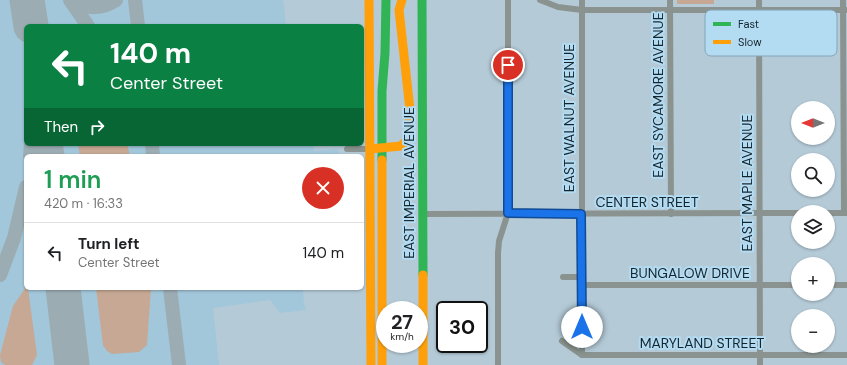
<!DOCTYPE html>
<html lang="en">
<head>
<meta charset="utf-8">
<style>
	:root { --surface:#fff; --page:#f2f2f2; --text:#202124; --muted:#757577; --line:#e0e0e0 }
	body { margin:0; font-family:"DM Sans",sans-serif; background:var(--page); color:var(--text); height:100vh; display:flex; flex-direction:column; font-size:15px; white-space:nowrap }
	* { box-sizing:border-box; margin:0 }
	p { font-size:13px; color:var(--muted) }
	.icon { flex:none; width:22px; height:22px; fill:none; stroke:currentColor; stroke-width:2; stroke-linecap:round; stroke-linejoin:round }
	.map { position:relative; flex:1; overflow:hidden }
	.drawer { position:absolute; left:24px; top:154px; width:340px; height:136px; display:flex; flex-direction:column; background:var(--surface); border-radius:6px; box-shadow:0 1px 3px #0004 }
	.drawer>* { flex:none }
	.top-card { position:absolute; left:24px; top:24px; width:340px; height:122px; border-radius:6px; box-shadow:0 1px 3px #0004; background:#0b8043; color:#fff; overflow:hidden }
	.needle { width:26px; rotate:270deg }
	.tools { position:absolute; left:791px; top:101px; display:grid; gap:8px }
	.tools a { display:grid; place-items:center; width:44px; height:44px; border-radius:50%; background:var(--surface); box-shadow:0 1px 3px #0004; font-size:20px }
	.speed { position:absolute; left:376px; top:301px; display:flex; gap:8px; font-size:20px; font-weight:700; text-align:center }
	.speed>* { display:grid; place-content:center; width:52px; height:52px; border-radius:50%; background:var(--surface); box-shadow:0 1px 3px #0004; line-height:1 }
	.speed small { font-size:10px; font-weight:400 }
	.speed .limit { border:2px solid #111; border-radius:6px; background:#fff; color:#111 }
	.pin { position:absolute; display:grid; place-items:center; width:34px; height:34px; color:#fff; margin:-17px; border:2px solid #fff; border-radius:50%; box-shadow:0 1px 4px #0007 }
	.me { position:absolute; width:44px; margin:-22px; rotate:0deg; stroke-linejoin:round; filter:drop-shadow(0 0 3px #0008) }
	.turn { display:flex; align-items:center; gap:14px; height:84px; padding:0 20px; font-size:18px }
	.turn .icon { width:52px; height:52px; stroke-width:2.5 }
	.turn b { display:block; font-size:28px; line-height:34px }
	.then { display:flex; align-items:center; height:38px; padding:0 20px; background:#0003; gap:8px; font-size:15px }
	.round { display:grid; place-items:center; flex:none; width:42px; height:42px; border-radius:21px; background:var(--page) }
	.overview { display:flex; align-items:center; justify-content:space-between; height:68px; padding:0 20px }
	h1 { font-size:24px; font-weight:600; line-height:30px; color:#1e9e55 }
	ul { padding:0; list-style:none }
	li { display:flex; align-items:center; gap:12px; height:60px; padding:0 20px; border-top:1px solid var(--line) }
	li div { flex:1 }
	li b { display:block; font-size:15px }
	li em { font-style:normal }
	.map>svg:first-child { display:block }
	.built { fill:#a2c6da }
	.green { fill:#c6a894 }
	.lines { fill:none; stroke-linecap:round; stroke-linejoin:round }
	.taxiway { stroke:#9bacb2; stroke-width:14 }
	.runway { stroke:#9bacb2; stroke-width:35 }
	.street { stroke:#8a938f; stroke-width:6 }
	.fast { stroke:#30b455; stroke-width:9 }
	.slow { stroke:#ff9f0a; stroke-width:9 }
	.route-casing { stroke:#114b97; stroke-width:10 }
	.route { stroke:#1a73e8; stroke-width:7 }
	.labels { text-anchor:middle; stroke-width:4; stroke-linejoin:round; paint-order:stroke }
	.street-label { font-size:14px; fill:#15252d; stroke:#b3dbf2 }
	.key { fill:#b3dbf2; stroke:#84a4b7; stroke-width:1 }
	.key-label { font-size:11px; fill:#15252d }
</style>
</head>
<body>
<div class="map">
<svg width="847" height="365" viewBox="0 0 847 365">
	<rect width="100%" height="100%" fill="#b4cad7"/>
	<path class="built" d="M0,0H283L286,25L282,26H26V144H313L314,151L338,149L339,156H26V288H315L303,290L304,303L306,310L280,313L270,300L213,308L219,365H0Z"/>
	<g class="green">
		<rect x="677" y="0" width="37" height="4"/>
		<path d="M78,144H127L130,156H80Z"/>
		<path d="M26,287V288H28L37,355L32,365H5L1,362L0,355L13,306Z"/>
		<path d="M96,288H151L147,345L139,352L112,354L107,351L103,345Z"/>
	</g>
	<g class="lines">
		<g class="taxiway">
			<path d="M70,0L88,26"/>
			<path d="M73,0C86,10 103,9 116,0"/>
			<path d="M135,0L138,26"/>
			<path d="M28,4L30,26"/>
			<path d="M152,144L153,156"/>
			<path d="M30,156L31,144"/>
			<path d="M0,275L14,238L26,187"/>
			<path d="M170,288L179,365"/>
			<path d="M70,346L76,365"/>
		</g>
		<g class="runway">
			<path d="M27,0L31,26"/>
			<path d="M45,144L47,156"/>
			<path d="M63,288L72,365"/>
		</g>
		<g class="street">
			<path d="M540,0L558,7L582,10H847"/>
			<path d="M670,0L671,214"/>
			<path d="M759,0L760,365"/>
			<path d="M843,0L844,213"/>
			<path d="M347,149H370"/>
			<path d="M828,213H847"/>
			<path d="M423,214L798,213"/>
			<path d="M563,277H581"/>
			<path d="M581,285H798"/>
			<path d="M828,285H847"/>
			<path d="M562,341L582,355H847"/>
			<path d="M582,355V0"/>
			<path d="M498,365V253L499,241L508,213V0"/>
		</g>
		<g class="fast">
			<path d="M422,0L423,275"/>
			<path d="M382,160V91L385,53L386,0"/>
		</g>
		<g class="slow">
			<path d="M369,0L371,365"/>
			<path d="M370,149L401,146L409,138L410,110L399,10L402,0"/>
			<path d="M382,160V365"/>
			<path d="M423,275V365"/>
		</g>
	</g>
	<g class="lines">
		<defs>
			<path id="route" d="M508,65V213L581,214L582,327"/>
		</defs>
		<use href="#route" class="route-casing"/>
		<use href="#route" class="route"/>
	</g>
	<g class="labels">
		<g class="street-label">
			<text transform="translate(658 95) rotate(-90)" y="5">EAST SYCAMORE AVENUE</text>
			<text transform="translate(569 118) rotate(-90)" y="5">EAST WALNUT AVENUE</text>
			<text transform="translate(409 183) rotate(-90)" y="5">EAST IMPERIAL AVENUE</text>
			<text transform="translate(747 183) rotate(-90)" y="5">EAST MAPLE AVENUE</text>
			<text x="647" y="207">CENTER STREET</text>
			<text x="690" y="278">BUNGALOW DRIVE</text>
			<text x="702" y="348">MARYLAND STREET</text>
		</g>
	</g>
	<rect x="705" y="10" width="132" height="46" rx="6" class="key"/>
	<rect x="713" y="22" width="18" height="4" fill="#30b455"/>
	<rect x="713" y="40" width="18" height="4" fill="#ff9f0a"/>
	<g class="key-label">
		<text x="738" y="28">Fast</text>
		<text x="738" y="46">Slow</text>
	</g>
</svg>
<div class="tools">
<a><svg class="needle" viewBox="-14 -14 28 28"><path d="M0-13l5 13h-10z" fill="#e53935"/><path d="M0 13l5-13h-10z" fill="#757577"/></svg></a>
<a><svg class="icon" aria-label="search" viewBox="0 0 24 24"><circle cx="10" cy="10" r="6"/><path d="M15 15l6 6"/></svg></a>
<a><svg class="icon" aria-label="layers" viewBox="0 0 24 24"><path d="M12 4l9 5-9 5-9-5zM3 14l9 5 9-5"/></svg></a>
<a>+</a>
<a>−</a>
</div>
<div class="speed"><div>27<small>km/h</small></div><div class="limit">30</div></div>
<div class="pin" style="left:508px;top:65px;background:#d93025"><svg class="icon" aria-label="arrive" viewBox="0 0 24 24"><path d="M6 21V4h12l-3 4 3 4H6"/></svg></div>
<svg class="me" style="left:582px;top:327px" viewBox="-20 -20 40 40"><circle r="19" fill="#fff"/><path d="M0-13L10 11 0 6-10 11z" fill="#1a73e8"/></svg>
<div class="top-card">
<div class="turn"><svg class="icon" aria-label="left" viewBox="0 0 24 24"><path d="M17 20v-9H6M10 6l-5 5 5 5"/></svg><div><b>140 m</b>Center Street</div></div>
<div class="then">Then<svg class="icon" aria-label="right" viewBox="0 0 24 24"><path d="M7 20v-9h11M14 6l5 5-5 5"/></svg></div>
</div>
<section class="drawer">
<div class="overview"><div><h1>1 min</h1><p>420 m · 16:33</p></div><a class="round" style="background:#d93025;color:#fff"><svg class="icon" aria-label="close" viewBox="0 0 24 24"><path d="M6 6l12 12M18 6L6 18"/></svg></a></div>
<ul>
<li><svg class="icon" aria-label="left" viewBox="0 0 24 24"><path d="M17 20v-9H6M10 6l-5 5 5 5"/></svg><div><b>Turn left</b><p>Center Street</p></div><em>140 m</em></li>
</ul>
</section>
</div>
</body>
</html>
